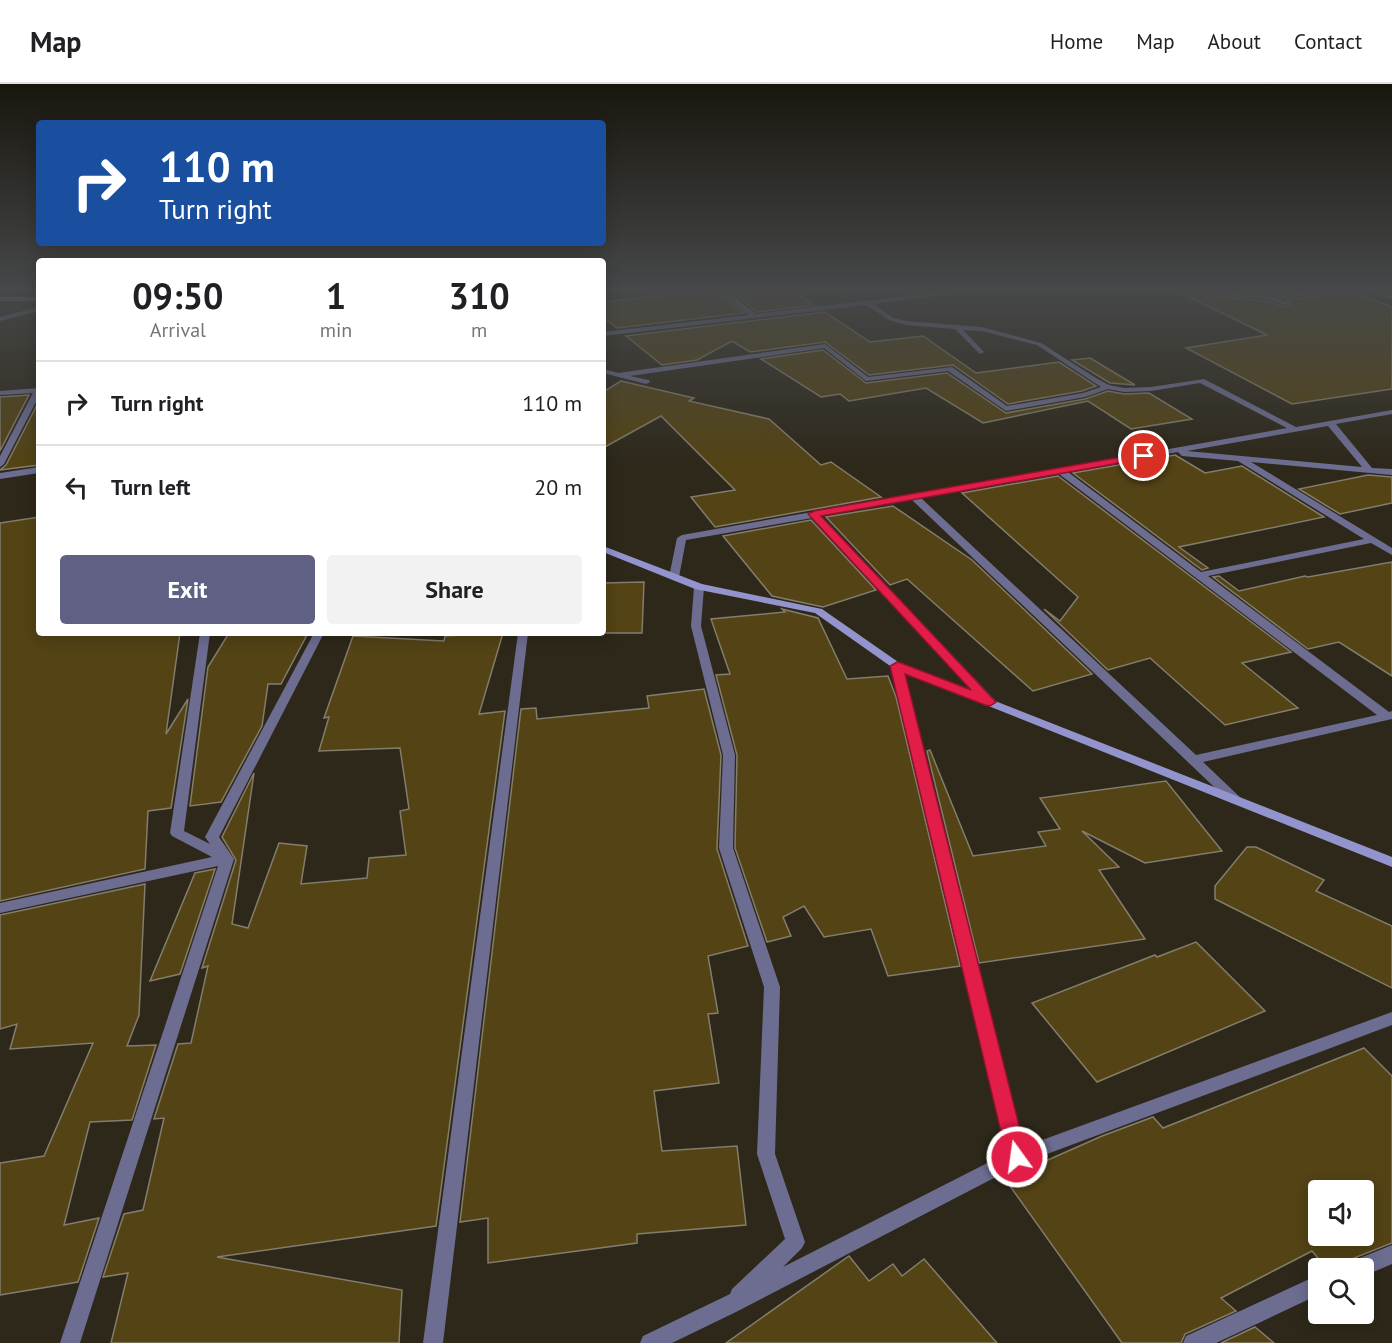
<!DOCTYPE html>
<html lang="en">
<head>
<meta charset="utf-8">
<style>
	:root { --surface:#fff; --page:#f2f2f2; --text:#202124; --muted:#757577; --line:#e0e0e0; --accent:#606084 }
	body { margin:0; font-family:"PT Sans",sans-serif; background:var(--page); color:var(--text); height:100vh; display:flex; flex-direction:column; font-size:22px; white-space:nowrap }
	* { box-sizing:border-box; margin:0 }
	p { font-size:20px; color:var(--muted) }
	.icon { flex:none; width:33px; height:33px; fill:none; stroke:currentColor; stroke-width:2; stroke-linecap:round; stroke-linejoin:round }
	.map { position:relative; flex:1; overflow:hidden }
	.drawer { position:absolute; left:36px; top:174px; width:570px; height:378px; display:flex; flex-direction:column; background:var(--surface); border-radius:6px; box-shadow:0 3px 15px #0003 }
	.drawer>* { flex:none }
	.hud { position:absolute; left:36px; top:36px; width:570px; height:126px; border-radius:6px; box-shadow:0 3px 15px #0003; background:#1a4fa0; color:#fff; overflow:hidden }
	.buttons { position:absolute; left:1308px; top:1096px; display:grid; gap:12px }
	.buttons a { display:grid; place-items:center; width:66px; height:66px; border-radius:6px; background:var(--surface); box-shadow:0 3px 15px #0003; font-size:30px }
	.pin { position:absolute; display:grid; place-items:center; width:51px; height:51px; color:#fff; margin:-26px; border:3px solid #fff; border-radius:50%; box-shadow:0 2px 6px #0007 }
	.me { position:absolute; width:66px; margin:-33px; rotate:346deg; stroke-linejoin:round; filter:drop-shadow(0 0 4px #0008) }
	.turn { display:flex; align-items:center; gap:21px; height:126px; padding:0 24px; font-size:27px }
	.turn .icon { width:78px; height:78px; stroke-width:2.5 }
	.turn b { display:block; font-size:42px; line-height:51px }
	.eta { display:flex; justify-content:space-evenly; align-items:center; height:102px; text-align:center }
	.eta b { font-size:36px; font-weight:800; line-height:42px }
	.primary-button { display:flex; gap:12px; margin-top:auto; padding:12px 24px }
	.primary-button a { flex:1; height:69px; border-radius:6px; background:var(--accent); color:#fff; font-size:24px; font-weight:800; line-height:69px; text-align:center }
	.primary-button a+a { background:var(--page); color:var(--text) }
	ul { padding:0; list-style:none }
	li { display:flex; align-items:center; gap:18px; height:84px; padding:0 24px; border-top:2px solid var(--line) }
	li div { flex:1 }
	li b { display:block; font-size:22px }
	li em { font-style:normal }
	header { display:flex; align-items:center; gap:36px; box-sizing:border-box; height:84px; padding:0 30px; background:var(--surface); border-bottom:2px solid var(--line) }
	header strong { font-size:28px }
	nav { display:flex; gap:33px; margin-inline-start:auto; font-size:21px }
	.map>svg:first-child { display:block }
	.building { fill:#534315; stroke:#837d6c; stroke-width:1.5; fill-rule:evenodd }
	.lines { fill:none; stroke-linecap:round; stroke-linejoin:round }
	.street { fill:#6d6d92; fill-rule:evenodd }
	.secondary { fill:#9393ce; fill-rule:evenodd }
	.primary { fill:#b1b1fd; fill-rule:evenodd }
	.route { fill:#e11d48; stroke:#92132f; stroke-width:1.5 }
</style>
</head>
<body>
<header>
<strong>Map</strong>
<nav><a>Home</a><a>Map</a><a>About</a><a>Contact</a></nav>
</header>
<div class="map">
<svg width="1392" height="1259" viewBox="0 0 1392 1259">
	<rect width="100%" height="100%" fill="#2d281a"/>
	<g class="building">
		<path d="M729,205H790L814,221L757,228Z"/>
		<path d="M1173,205H1199L1214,212L1266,217L1285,223L1291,220L1287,216L1351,207L1392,223V305L1292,320L1186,264L1267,251Z"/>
		<path d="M1223,205H1294V207L1273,211Z"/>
		<path d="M716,206L744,229L617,244L603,233V218Z"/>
		<path d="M825,228L870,258L923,252L976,289L1059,278L1096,302L1082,307L1008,320L953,281L869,291L825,258L750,268L732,257L697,276L662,281L626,252Z"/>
		<path d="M823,266L866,299L947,289L1006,329L1085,315L1108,307L1124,310L1149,309L1192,335L1131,345L1088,317L983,339L926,304L849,317L840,310L821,313L761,275Z"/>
		<path d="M1090,274L1135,301L1110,299L1072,276Z"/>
		<path d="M621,297L694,314L689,317L769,335L821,381L831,378L881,413L715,443L691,413L735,406L661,332L603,364V308Z"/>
		<path d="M29,311L0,367V313Z"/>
		<path d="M39,317V381L0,386L6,381Z"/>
		<path d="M1175,371L1205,389L1242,382L1324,433L1179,463L1208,484L1202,486L1073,389Z"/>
		<path d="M1368,391L1392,393V419L1340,430L1299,405Z"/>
		<path d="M1058,392L1291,568L1242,579L1298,624L1225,641L1150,574L1108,586L1044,525L1060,537L1078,513L962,409Z"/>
		<path d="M893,422L972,476L1092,590L1033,607L907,495L890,501L826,433Z"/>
		<path d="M39,433V549H180L166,650L188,615L171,724L148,727L145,785L0,817V439Z"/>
		<path d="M811,436L876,506L823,523L772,512L723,452Z"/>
		<path d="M1392,478V592L1339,558L1308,565L1213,493L1219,492L1239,507L1305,492L1308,493Z"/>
		<path d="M644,498L642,549H603V499Z"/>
		<path d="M782,525L818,534L847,595L888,592L896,613L960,882L888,892L871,845L824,853L804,822L783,833L791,852L767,858L735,764L737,671L716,591L730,590L711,535L785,528Z"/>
		<path d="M229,549H308L281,600H268L262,642L221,718L190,722L208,583Z"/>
		<path d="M503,549L479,630L505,627L436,1142L217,1173L402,1206L399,1259H111L128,1189L103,1193L124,1130L143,1126L164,1034L154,1035L178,960L191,959L208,882L202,884L236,776L222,753L254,689L232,840L248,844L279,759L307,762L301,800L367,794L369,774L406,771L400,727L409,725L400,664L319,667L329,633L324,634L353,552L444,557L445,552Z"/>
		<path d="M704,605L721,671L717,765L748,862L708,872L718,929L708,930L719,999L654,1007L662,1067L737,1062L746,1141L637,1150V1159L488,1179V1134L460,1138L521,625L536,624L537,635L649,624L647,612Z"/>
		<path d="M930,666L973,772L1046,762L1038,748L1060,745L1040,714L1166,697L1222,767L1145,779L1082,747L1119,783L1099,786L1145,855L979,879L927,667Z"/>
		<path d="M1247,763H1256L1324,796L1316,807L1392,842V904L1215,815V802Z"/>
		<path d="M215,785L180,890L150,897L195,789Z"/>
		<path d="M145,800L139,931L127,962L156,961L132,1036L90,1038L64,1141L99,1134L78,1198L0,1211V1079L44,1072L93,959L10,965L17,940L0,945V831Z"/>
		<path d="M1196,858L1265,927L1097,998L1032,919L1155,871L1157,873Z"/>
		<path d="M1364,964L1392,992V1159L1349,1176L1345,1185H1327L1312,1167L1221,1214L1236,1227L1185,1250L1181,1259H1122L1005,1095L1102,1052L1153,1033L1163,1044ZM1318,1107H1364V1152H1318Z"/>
		<path d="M849,1172L869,1197L893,1180L902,1192L924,1175L997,1259H726Z"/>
		<path d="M1255,1243L1274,1259H1221Z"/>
	</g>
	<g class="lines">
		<g class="street">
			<path d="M718,205H725L756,230L963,205H984L874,220L893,234L906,237L982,243L1041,259L1096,294L1109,301L1124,304L1151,303L1204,295L1296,343L1392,326V330L1336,340L1372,384L1392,385V391L1251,378L1392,464V471L1371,459L1208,492L1389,628L1392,627V635L1203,678L1243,716L1241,719H1231L912,416L821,432L994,615L996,618L994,621H986L812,434L686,456L679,493L678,495H670L669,493L677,454L682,451L1287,344L1200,299L1151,307L1124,308L1108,305L1085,313L1006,327L948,287L866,297L824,264L630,292L649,296L650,298L646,300L603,289V285L618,289L825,260L868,293L952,283L1007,322L1083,309L1101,303L1037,261L982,247L963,246L984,268L980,270L955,245L906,241L889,236L866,221L603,252V248L749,231ZM1328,342L1362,383L1187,367ZM1178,368L1182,372L1238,377L1364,455L1201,488L1068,388ZM1059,390L1377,631L1196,671L921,414Z"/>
			<path d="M1201,205L1273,213L1323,205H1343L1279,215L1289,219L1286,221L1266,215L1214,210Z"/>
			<path d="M1363,205H1373L1392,212V216Z"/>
			<path d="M39,223V227L0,237V233Z"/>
			<path d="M39,304V312L4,380L0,383V372L33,309L0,311V307Z"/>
			<path d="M39,383V389L0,395V389Z"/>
			<path d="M699,500L704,503L701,542L735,671L733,764L780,903L775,1070L805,1158L802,1164L783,1183L1007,1069L891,582L893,580L897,579L903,582L1023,1063L1392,928V941L1023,1079L736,1228L672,1259H640L643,1252L730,1210L732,1205L785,1155L757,1070L764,903L719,764L723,671L691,542L694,503Z"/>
			<path d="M200,549H210L184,747L210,760L205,753L314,549H324L219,753L234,775L80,1259H60L218,782L0,829V819L212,773L172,752L170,749Z"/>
			<path d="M518,549H528L443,1259H423Z"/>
			<path d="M1392,1161V1180L1364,1192V1185H1347L1350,1178Z"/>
			<path d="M1318,1191V1211L1216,1259H1183L1186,1252Z"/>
		</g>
		<path class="secondary" d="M603,462L702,500L822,525L901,580L1392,773V783L893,584L815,529L695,505L603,468Z"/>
		<rect class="primary" x="0" y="213" width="39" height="4"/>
	</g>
	<linearGradient id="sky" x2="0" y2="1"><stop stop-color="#19160e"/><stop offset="0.54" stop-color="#464849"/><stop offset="1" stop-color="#464849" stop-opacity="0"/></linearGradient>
	<rect width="1392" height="381" fill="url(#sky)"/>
	<path class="route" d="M1144,369L1149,372L1148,374L821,432L996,618L990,622L985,621L905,590L1027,1073L1024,1079L1017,1082L1010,1079L1007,1073L890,582L897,578L901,579L971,606L808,430L814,427Z"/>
</svg>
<div class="buttons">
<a><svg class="icon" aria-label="sound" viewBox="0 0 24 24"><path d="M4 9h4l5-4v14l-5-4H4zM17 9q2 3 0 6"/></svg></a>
<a><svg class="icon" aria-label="search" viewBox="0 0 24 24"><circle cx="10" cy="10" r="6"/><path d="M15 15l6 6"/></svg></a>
</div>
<div class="pin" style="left:1144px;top:372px;background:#d93025"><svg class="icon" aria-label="arrive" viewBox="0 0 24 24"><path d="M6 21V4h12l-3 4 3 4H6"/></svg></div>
<svg class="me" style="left:1017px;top:1073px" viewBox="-20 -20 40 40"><circle r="17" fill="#e11d48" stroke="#fff" stroke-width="3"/><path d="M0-11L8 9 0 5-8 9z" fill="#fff"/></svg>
<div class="hud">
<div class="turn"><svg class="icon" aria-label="right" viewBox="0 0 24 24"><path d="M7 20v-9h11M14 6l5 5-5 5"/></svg><div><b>110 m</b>Turn right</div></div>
</div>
<section class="drawer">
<div class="eta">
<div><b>09:50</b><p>Arrival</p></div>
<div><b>1</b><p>min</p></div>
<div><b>310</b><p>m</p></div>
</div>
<ul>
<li><svg class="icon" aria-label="right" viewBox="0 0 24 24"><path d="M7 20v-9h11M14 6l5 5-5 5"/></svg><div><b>Turn right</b></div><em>110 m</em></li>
<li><svg class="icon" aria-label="left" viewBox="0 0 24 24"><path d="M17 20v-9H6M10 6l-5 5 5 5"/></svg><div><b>Turn left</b></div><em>20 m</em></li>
</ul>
<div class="primary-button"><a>Exit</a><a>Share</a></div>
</section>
</div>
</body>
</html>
